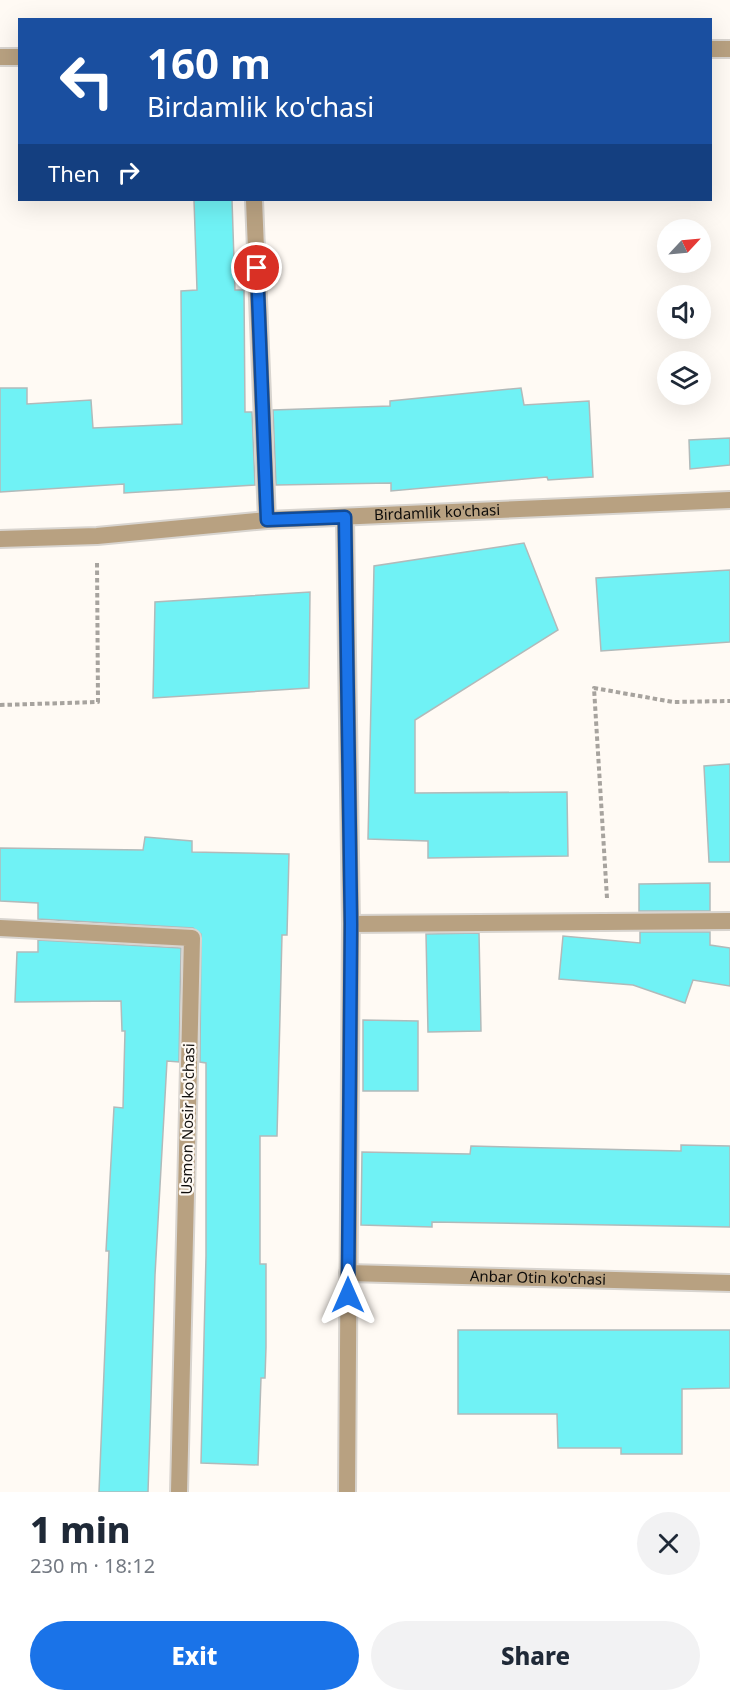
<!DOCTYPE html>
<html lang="en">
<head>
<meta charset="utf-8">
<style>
	:root { --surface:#fff; --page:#f2f2f3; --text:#1f2937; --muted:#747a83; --accent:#1a73e8 }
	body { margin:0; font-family:"Noto Sans",sans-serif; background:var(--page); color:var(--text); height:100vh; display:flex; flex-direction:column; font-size:22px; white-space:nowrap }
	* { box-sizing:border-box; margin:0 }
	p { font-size:20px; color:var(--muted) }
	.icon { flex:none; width:33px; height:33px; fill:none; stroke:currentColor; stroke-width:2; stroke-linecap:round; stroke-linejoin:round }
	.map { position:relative; height:1492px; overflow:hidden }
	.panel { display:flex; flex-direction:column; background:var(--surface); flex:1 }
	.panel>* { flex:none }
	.guide { position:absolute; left:18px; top:18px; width:694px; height:183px; border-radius:0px; box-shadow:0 6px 24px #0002; background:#1a4fa0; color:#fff; overflow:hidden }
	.needle { width:39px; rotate:64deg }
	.fabs { position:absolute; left:657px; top:219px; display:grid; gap:12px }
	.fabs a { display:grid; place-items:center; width:54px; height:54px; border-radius:50%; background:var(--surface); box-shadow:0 6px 24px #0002; font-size:30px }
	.pin { position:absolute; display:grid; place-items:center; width:51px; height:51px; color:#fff; margin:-26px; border:3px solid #fff; border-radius:50%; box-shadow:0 2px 6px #0007 }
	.me { position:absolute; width:66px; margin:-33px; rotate:0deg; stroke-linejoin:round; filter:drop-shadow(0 0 4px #0008) }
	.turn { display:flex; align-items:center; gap:21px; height:126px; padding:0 30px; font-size:27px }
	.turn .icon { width:78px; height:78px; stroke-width:2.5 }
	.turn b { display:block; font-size:42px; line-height:51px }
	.then { display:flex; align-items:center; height:57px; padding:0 30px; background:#0003; gap:12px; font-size:22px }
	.round { display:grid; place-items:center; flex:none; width:63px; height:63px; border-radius:32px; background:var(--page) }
	.headline { display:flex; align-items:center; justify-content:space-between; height:102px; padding:0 30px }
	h1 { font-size:36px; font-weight:800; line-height:45px }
	.primary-button { display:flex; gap:12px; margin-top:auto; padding:12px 30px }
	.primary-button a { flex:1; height:69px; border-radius:36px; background:var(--accent); color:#fff; font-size:24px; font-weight:800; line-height:69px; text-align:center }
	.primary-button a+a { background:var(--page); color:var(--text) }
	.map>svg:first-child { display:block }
	.building { fill:#70f2f5; stroke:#b1baba; stroke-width:1.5 }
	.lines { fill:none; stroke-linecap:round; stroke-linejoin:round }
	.minor-casing { stroke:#d8d4cf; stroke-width:20 }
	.path { stroke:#a7a39e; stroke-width:4; stroke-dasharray:4.5 3; stroke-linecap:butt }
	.minor { stroke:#b8a181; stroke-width:16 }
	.route-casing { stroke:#114b97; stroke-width:15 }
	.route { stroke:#1a73e8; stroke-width:10 }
	.labels { text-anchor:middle; stroke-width:4.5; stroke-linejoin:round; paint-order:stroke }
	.street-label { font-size:15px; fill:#0e0c0a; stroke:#fffaf4 }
</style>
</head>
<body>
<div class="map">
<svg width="730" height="1492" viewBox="0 0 730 1492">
	<rect width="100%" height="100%" fill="#fffaf4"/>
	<g class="building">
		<path d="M194,200H232L235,290H244L245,412H252L255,485L124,493V484L0,492V388H27V404L91,400L93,428L182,424L181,291L197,290Z"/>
		<path d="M521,388L524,405L589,401L593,477L548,480L547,477L391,491V483L276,485L273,410L390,406V401Z"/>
		<path d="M730,438V465L690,469L689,440Z"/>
		<path d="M524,543L558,630L415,720V793L567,792L568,856L428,858V841L368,839L374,566Z"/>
		<path d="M730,570V642L601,651L596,578Z"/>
		<path d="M310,592L309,688L153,698L155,602Z"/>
		<path d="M730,764V862H709L704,766Z"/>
		<path d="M145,837L192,841V852L289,854L287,935H282L277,1136H260V1264H266V1347L265,1378H261L258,1465L201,1463L206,1256V1063L200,1062L201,934L193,928L38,919V903L0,901V848L143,850Z"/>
		<path d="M710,883V911H639V884Z"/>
		<path d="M640,932H710V945L730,948V986L693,980L685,1003L633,985L559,979L563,936L640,943Z"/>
		<path d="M479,933L481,1031L428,1032L426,934Z"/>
		<path d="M38,940L181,948L179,1062L167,1061L155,1275L148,1492H99L109,1251H106L114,1107L123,1108L125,1031H122L121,1001L15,1002L17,952H38Z"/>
		<path d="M363,1020L418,1021V1091H363Z"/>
		<path d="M681,1145L730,1146V1227L432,1222V1227L361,1225L362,1152L470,1154L471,1146L681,1151Z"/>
		<path d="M458,1330H730V1388L682,1389V1454H621V1448H558L557,1414H458Z"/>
	</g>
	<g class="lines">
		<defs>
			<g id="minor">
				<path d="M711,49H730"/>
				<path d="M0,57H20"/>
				<path d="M254,200L267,520"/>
				<path d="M345,517L351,924L347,1492"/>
				<path id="s1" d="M0,539L97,536L267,520L730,500"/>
				<path d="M351,924L730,921"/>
				<path d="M0,928L192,938L179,1492"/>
				<path id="s2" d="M348,1273L730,1283"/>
			</g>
		</defs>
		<use href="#minor" class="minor-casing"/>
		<g class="path">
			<path d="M0,705L98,702L97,561"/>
			<path d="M607,898L594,688L673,702L730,701"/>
		</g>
		<use href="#minor" class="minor"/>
	</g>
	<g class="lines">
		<defs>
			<path id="route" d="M257,268L267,520L345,517L351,924L348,1295"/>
		</defs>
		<use href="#route" class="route-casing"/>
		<use href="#route" class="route"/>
	</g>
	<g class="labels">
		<g class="street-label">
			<text dy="5" stroke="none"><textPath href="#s1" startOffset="438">Birdamlik ko'chasi</textPath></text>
			<text transform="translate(188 1119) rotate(-89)" y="5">Usmon Nosir ko'chasi</text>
			<text dy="5" stroke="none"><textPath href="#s2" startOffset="190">Anbar Otin ko'chasi</textPath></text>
		</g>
	</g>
</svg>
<div class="fabs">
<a><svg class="needle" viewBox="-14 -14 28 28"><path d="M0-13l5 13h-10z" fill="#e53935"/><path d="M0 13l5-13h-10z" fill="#747a83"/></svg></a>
<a><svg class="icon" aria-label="sound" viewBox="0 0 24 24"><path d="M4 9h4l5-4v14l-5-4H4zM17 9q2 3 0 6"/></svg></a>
<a><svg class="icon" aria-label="layers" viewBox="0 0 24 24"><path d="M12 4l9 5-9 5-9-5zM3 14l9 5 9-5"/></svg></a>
</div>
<div class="pin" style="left:257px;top:268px;background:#d93025"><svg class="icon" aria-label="arrive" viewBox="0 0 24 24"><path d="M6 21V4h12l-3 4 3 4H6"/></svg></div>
<svg class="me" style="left:348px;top:1295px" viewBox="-20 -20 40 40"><path d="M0-17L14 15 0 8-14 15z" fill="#1a73e8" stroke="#fff" stroke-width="4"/></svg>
<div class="guide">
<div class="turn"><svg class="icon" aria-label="left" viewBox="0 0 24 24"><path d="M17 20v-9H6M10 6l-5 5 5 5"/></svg><div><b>160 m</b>Birdamlik ko'chasi</div></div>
<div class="then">Then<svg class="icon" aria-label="right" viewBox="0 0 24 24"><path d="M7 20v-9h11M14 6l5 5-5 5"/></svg></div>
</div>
</div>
<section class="panel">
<div class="headline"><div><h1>1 min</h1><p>230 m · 18:12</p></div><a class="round"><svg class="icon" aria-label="close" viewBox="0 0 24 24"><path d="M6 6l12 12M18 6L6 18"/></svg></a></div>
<div class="primary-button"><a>Exit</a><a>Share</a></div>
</section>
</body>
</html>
